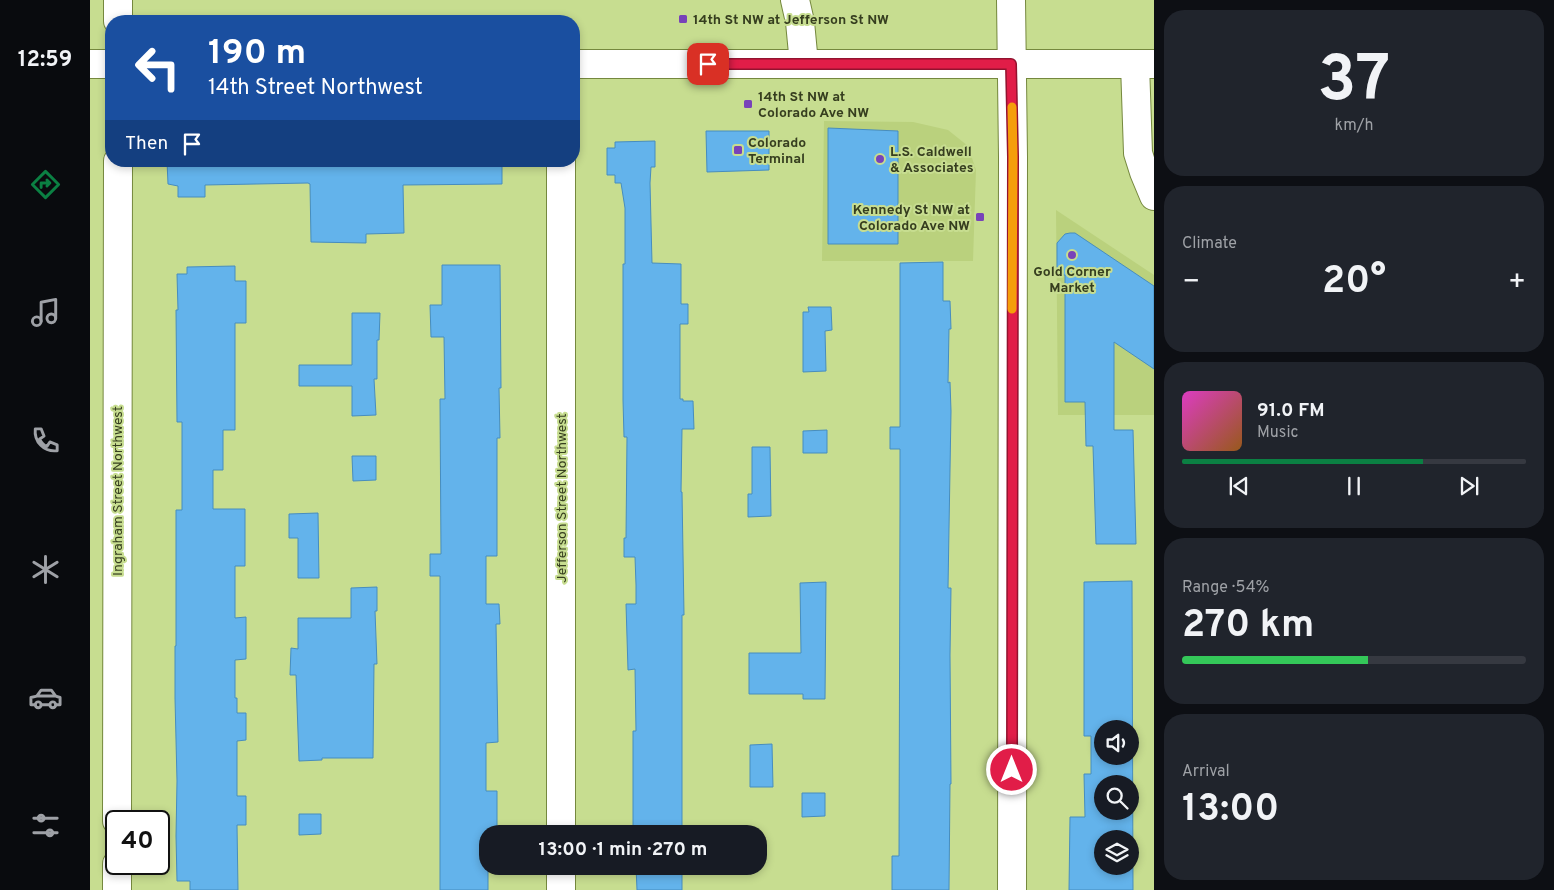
<!DOCTYPE html>
<html lang="en">
<head>
<meta charset="utf-8">
<style>
  body { margin:0; font-family:Overpass,sans-serif; background:#20242c; color:#f1f3f6; height:100vh; display:flex; flex-direction:column; font-size:19px; white-space:nowrap }
  * { box-sizing:border-box; margin:0 }
  p { font-size:16px; color:#9ea1a6 }
  .icon { flex:none; width:28px; height:28px; fill:none; stroke:currentColor; stroke-width:2; stroke-linecap:round; stroke-linejoin:round }
  .map { position:relative; flex:1; overflow:hidden }
  .details { display:flex; flex-direction:column; gap:10px; padding:10px; background:#0d0f14; width:400px }
  .details>* { flex:none }
  .guide { position:absolute; left:15px; top:15px; width:475px; height:152px; border-radius:20px; box-shadow:0 2px 8px #0003; background:#1a4fa0; color:#fff; overflow:hidden }
  .tools { position:absolute; left:1004px; top:720px; display:grid; gap:10px }
  .tools a { display:grid; place-items:center; width:45px; height:45px; border-radius:50%; background:#171b24; box-shadow:0 2px 8px #0003; font-size:25px }
  .speed { position:absolute; left:15px; top:810px; display:flex; gap:10px; font-size:25px; font-weight:700; text-align:center }
  .speed>* { display:grid; place-content:center; width:65px; height:65px; border-radius:50%; background:#171b24; box-shadow:0 2px 8px #0003; line-height:1 }
  .speed .limit { border:2px solid #111; border-radius:8px; background:#fff; color:#111 }
  .pin { position:absolute; display:grid; place-items:center; width:42px; height:42px; color:#fff; margin:-21px; border-radius:10px; box-shadow:0 2px 8px #0006 }
  .me { position:absolute; width:55px; margin:-28px; rotate:0deg; stroke-linejoin:round; filter:drop-shadow(0 0 4px #0008) }
  .turn { display:flex; align-items:center; gap:18px; height:105px; padding:0 20px; font-size:22px }
  .turn .icon { width:65px; height:65px; stroke-width:2.5 }
  .turn b { display:block; font-size:35px; line-height:42px }
  .then { display:flex; align-items:center; height:48px; padding:0 20px; background:#0003; gap:10px; font-size:19px }
  .big { font-size:38px; font-weight:700; line-height:1.1 }
  .details .widget { flex:1; display:flex; flex-direction:column; justify-content:center; gap:8px; min-width:0; padding:0 18px; border-radius:20px; background:#20242c }
  .details .dial { align-items:center; gap:0 }
  .dial b { font-size:65px; line-height:1 }
  .song { display:flex; align-items:center; gap:15px }
  .cover { width:60px; height:60px; border-radius:8px; background:linear-gradient(135deg,hsl(310 70% 55%),hsl(30 70% 35%)) }
  .played { height:5px; border-radius:2px; background:linear-gradient(90deg,#0b8043 70%,#363941 70%) }
  .keys { display:flex; justify-content:space-around; direction:ltr }
  .heat { display:flex; justify-content:space-between; align-items:center; font-size:28px; direction:ltr }
  .charge { height:8px; border-radius:4px; background:linear-gradient(90deg,#34c759 54%,#363941 0) }
  .trip { position:absolute; left:389px; top:825px; width:288px; height:50px; border-radius:20px; background:#171b24; box-shadow:0 2px 8px #0003; font-weight:700; line-height:50px; text-align:center }
  main { display:flex; flex:1; min-height:0 }
  .tab-bar { display:flex; flex-direction:column; width:90px; justify-content:space-around; align-items:center; background:#090b0e; color:#9ea1a6 }
  .tab-bar .icon { width:35px; height:35px }
  .tab-bar .selected { color:#0b8043 }
  .tab-bar b { font-size:22px; color:#f1f3f6 }
  .map>svg:first-child { display:block }
</style>
</head>
<body>
<main>
<nav class="tab-bar">
<b>12:59</b>
<svg class="icon selected" aria-label="directions" viewBox="0 0 24 24"><path d="M12 3l9 9-9 9-9-9zM9 14v-3h6M13 9l2 2-2 2"/></svg>
<svg class="icon" aria-label="music" viewBox="0 0 24 24"><path d="M9 18V5l10-2v13"/><circle cx="6" cy="18" r="3"/><circle cx="16" cy="16" r="3"/></svg>
<svg class="icon" aria-label="phone" viewBox="0 0 24 24"><path d="M5 4h4l2 5-3 2q2 4 5 5l2-3 5 2v4C11 20 4 13 5 4z"/></svg>
<svg class="icon" aria-label="climate" viewBox="0 0 24 24"><path d="M12 3v18M4 7l16 10M4 17L20 7"/></svg>
<svg class="icon" aria-label="car" viewBox="0 0 24 24"><path d="M5 17H2v-5l4-1 3-4h7l3 4 3 1v5h-3M9 17h6M6 11h13"/><circle cx="7" cy="17" r="2"/><circle cx="17" cy="17" r="2"/></svg>
<svg class="icon" aria-label="filters" viewBox="0 0 24 24"><path d="M4 7h16M4 17h16"/><circle cx="9" cy="7" r="2"/><circle cx="15" cy="17" r="2"/></svg>
</nav>
<div class="map">
<svg width="1064" height="890" viewBox="0 0 1064 890">
  <rect width="100%" height="100%" fill="#c7dd90"/>
  <g fill="#bad17d">
    <polygon points="734,121 823,122 858,130 878,146 886,170 883,261 732,261"/>
    <polygon points="966,210 1064,275 1064,415 968,415"/>
  </g>
  <g fill="#63b3eb" stroke="#478dbe" fill-rule="evenodd">
    <polygon points="738,128 808,131 808,244 738,244"/>
    <polygon points="616,131 679,131 679,170 617,172"/>
    <polygon points="565,141 565,167 561,167 560,183 562,263 591,264 591,304 598,304 598,324 590,324 590,399 593,399 593,401 603,401 604,429 592,429 592,430 591,492 592,492 594,615 592,615 592,834 543,834 543,731 546,731 545,669 538,670 536,604 546,604 546,585 545,557 534,557 534,538 536,538 537,437 534,437 533,400 533,264 535,264 535,208 531,183 525,183 525,175 517,175 517,148 525,148 525,142"/>
    <polygon points="77,161 412,161 412,184 313,185 314,233 276,234 276,243 221,242 220,184 218,183 115,185 115,197 88,197 88,186 78,184"/>
    <polygon points="980,233 985,233 1064,286 1064,369 1024,342 1024,430 1043,430 1046,544 1006,544 1003,446 996,446 995,402 975,402 975,275 967,275 967,243 975,234"/>
    <polygon points="853,262 853,301 860,301 861,329 859,329 858,383 860,382 861,411 858,588 861,588 860,655 861,784 860,784 859,890 802,890 802,856 809,856 810,507 810,449 800,449 800,427 810,427 810,263"/>
    <polygon points="352,265 410,265 411,388 409,388 410,438 407,438 407,556 396,556 396,604 409,604 410,624 406,624 408,742 396,743 396,791 407,791 407,834 398,834 398,890 350,890 350,576 340,576 340,554 351,554 350,399 355,399 354,337 341,337 340,305 352,305"/>
    <polygon points="145,266 145,281 156,281 156,323 145,323 145,430 133,430 133,470 123,470 123,509 155,509 155,566 145,566 145,618 156,617 156,659 145,660 145,698 147,698 147,713 156,713 156,740 147,741 147,796 156,796 156,825 147,825 148,890 100,890 100,881 87,881 86,836 87,781 85,698 85,646 86,646 86,510 92,510 92,422 87,422 86,310 88,310 87,274 97,274 97,267"/>
    <polygon points="718,307 741,307 742,330 735,331 736,371 713,372 713,312 719,312"/>
    <polygon points="262,313 290,313 289,340 287,340 287,379 284,379 286,415 262,416 262,386 209,386 209,365 262,365"/>
    <polygon points="737,430 737,453 713,453 713,431"/>
    <polygon points="662,447 680,447 681,516 658,517 658,494 662,494"/>
    <polygon points="262,456 286,456 286,480 263,481"/>
    <polygon points="228,513 229,578 208,578 208,538 199,538 199,514"/>
    <path d="M1042 581 1043 890H979L980 817H995L994 774H1001V736H994V582ZM1012 729H1040V756H1012ZM1012 784H1040V811H1012ZM1012 839H1040V866H1012Z"/>
    <polygon points="736,582 735,699 713,699 713,694 659,694 659,653 711,653 710,583"/>
    <polygon points="287,587 287,611 285,611 287,664 284,664 283,758 232,758 232,760 209,761 206,675 200,675 201,648 208,649 208,618 261,618 261,588"/>
    <polygon points="682,744 683,787 660,787 660,745"/>
    <polygon points="712,793 735,793 735,816 712,817"/>
    <polygon points="209,814 231,814 231,834 209,835"/>
    <polygon points="546,866 592,866 592,890 547,890"/>
  </g>
  <g fill="none" stroke-linecap="round" stroke-linejoin="round">
    <g stroke="#75883e" stroke-width="30">
      <g id="street">
        <polyline points="28,21 28,0"/>
        <polyline points="471,161 471,834"/>
        <polyline points="27,821 28,161"/>
        <polyline points="471,866 471,890"/>
        <polyline points="27,890 27,864"/>
      </g>
    </g>
    <g stroke="#75883e" stroke-width="30">
      <g id="secondary">
        <polyline points="705,0 710,22 714,64"/>
        <polyline points="921,0 923,157 922,890"/>
        <polyline points="0,64 21,64"/>
        <polyline points="484,64 1064,64"/>
        <polyline points="1045,64 1048,153 1054,172 1064,196"/>
      </g>
    </g>
    <use href="#street" stroke="#fff" stroke-width="28"/>
    <use href="#secondary" stroke="#fff" stroke-width="28"/>
  </g>
  <g fill="none" stroke-linecap="round" stroke-linejoin="round">
    <g stroke="#92132f" stroke-width="12">
      <polyline id="route" points="618,64 921,64 923,157 922,770"/>
    </g>
    <use href="#route" stroke="#e11d48" stroke-width="9"/>
    <polyline stroke="#f59e0b" stroke-width="9" points="922,107 923,157 922,309"/>
  </g>
  <g fill="#7842b9" stroke="#c7dd90" stroke-width="2">
    <rect x="588" y="14" width="10" height="10" rx="2.5"/>
    <rect x="653" y="99" width="10" height="10" rx="2.5"/>
    <rect x="643" y="145" width="10" height="10" rx="2.5"/>
    <circle cx="790" cy="159" r="5"/>
    <rect x="885" y="212" width="10" height="10" rx="2.5"/>
    <circle cx="982" cy="255" r="5"/>
  </g>
  <g text-anchor="middle" stroke-width="4" stroke-linejoin="round" paint-order="stroke">
    <g font-size="14" font-weight="bold" fill="#363e1f" stroke="#c7dd90" text-anchor="start">
      <text x="603" y="24">14th St NW at Jefferson St NW</text>
      <text x="668" y="101">14th St NW at<tspan x="668" dy="16">Colorado Ave NW</tspan></text>
      <text x="658" y="147">Colorado<tspan x="658" dy="16">Terminal</tspan></text>
      <text x="800" y="156">L.S. Caldwell<tspan x="800" dy="16">&amp; Associates</tspan></text>
      <text x="880" y="214" text-anchor="end">Kennedy St NW at<tspan x="880" dy="16">Colorado Ave NW</tspan></text>
      <text x="982" y="276" text-anchor="middle">Gold Corner<tspan x="982" dy="16">Market</tspan></text>
    </g>
    <g font-size="14" fill="#363e1f" stroke="#c7dd90">
      <text transform="translate(27 491) rotate(-90)" y="5">Ingraham Street Northwest</text>
      <text transform="translate(471 498) rotate(-90)" y="5">Jefferson Street Northwest</text>
    </g>
  </g>
</svg>
<div class="tools">
<a><svg class="icon" aria-label="sound" viewBox="0 0 24 24"><path d="M4 9h4l5-4v14l-5-4H4zM17 9q2 3 0 6"/></svg></a>
<a><svg class="icon" aria-label="search" viewBox="0 0 24 24"><circle cx="10" cy="10" r="6"/><path d="M15 15l6 6"/></svg></a>
<a><svg class="icon" aria-label="layers" viewBox="0 0 24 24"><path d="M12 4l9 5-9 5-9-5zM3 14l9 5 9-5"/></svg></a>
</div>
<div class="speed"><div class="limit">40</div></div>
<div class="pin" style="left:618px;top:64px;background:#d93025"><svg class="icon" aria-label="arrive" viewBox="0 0 24 24"><path d="M6 21V4h12l-3 4 3 4H6"/></svg></div>
<svg class="me" style="left:922px;top:770px" viewBox="-20 -20 40 40"><circle r="17" fill="#e11d48" stroke="#fff" stroke-width="3"/><path d="M0-11L8 9 0 5-8 9z" fill="#fff"/></svg>
<div class="trip">13:00 · 1 min · 270 m</div>
<div class="guide">
<div class="turn"><svg class="icon" aria-label="left" viewBox="0 0 24 24"><path d="M17 20v-9H6M10 6l-5 5 5 5"/></svg><div><b>190 m</b>14th Street Northwest</div></div>
<div class="then">Then<svg class="icon" aria-label="arrive" viewBox="0 0 24 24"><path d="M6 21V4h12l-3 4 3 4H6"/></svg></div>
</div>
</div>
<section class="details">
<div class="widget dial"><b>37</b><p>km/h</p></div>
<div class="widget"><p>Climate</p>
<div class="heat"><a>−</a><b class="big">20°</b><a>+</a></div>
</div>
<div class="widget">
<div class="song"><i class="cover"></i><div><b>91.0 FM</b><p>Music</p></div></div>
<div class="played"></div>
<div class="keys"><svg class="icon" aria-label="previous" viewBox="0 0 24 24"><path d="M18 5L8 12l10 7zM5 5v14"/></svg><svg class="icon" aria-label="pause" viewBox="0 0 24 24"><path d="M8 5v14M16 5v14"/></svg><svg class="icon" aria-label="next" viewBox="0 0 24 24"><path d="M6 5l10 7-10 7zM19 5v14"/></svg></div>
</div>
<div class="widget"><p>Range · 54%</p><b class="big">270 km</b><div class="charge"></div></div>
<div class="widget"><p>Arrival</p><b class="big">13:00</b></div>
</section>
</main>
</body>
</html>
